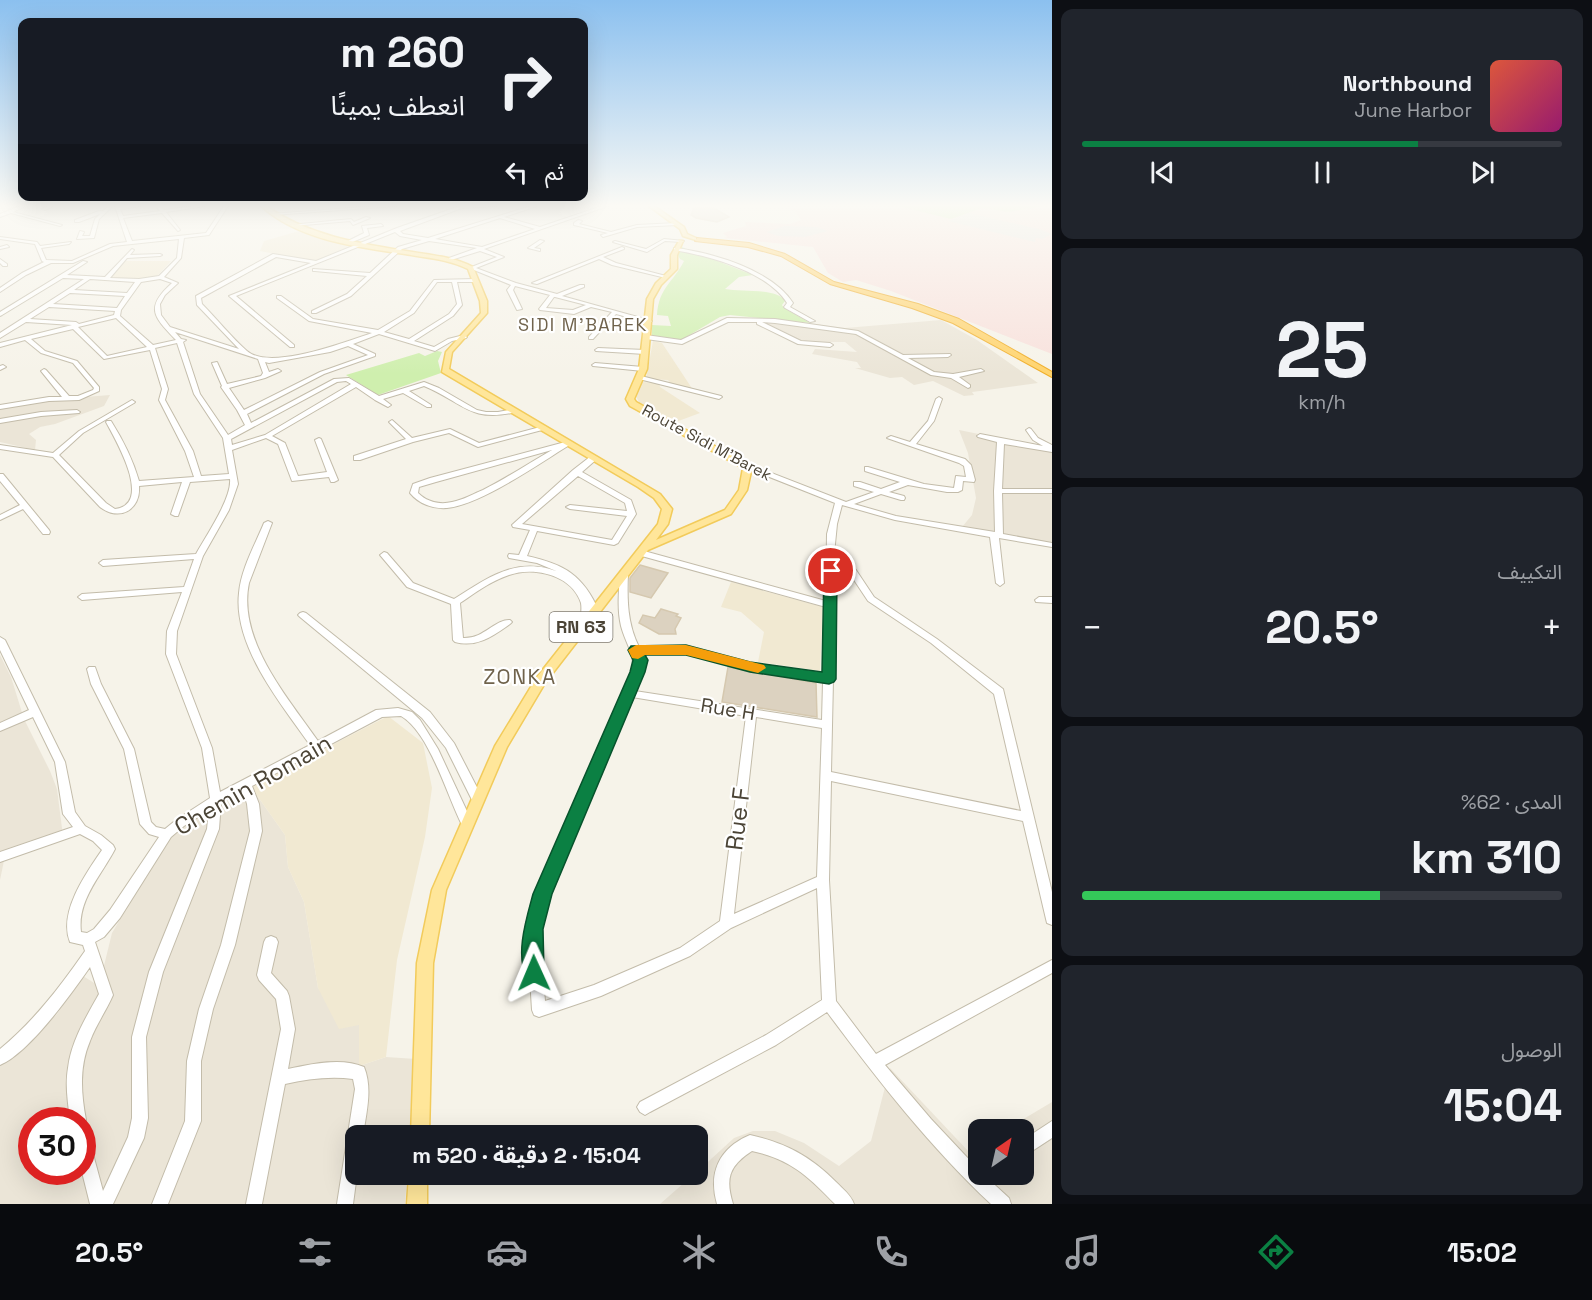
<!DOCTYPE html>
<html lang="ar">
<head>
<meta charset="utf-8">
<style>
  body { margin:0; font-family:"Space Grotesk","Noto Sans Arabic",sans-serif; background:#20242c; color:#f1f3f6; direction:rtl; height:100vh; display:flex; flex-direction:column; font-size:22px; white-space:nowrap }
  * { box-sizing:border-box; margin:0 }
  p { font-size:20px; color:#9ea1a6 }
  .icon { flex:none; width:33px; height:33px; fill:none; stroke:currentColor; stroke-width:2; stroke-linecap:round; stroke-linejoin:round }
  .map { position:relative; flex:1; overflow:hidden; direction:ltr }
  .drawer { display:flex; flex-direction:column; gap:9px; padding:9px; background:#0d0f14; width:540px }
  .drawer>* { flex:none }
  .hud { position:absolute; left:18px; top:18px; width:570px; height:183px; border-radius:12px; box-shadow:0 6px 24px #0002; direction:rtl; background:#171b24; color:#f1f3f6; overflow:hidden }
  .needle { width:39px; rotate:34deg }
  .controls { position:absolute; left:968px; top:1119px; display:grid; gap:12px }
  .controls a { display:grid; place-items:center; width:66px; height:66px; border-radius:12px; background:#171b24; box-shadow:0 6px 24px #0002; font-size:30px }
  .speed { position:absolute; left:18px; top:1107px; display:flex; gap:12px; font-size:30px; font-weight:700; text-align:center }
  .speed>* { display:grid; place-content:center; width:78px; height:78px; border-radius:50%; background:#171b24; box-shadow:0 6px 24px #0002; line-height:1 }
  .speed .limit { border:9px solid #d22; background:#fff; color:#111 }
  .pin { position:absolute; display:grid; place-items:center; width:51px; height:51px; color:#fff; margin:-26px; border:3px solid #fff; border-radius:50%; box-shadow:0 2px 6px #0007 }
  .me { position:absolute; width:66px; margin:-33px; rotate:359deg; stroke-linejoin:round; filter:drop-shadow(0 0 4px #0008) }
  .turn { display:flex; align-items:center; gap:21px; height:126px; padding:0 24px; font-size:27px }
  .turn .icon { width:78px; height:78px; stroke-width:2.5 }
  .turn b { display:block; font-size:42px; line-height:51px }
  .then { display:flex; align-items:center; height:57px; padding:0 24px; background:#0003; gap:12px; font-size:22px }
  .big { font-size:45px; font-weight:700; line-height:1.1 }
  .drawer .widget { flex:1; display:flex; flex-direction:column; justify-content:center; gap:9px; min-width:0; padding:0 21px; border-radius:12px; background:#20242c }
  .drawer .dial { align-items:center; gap:0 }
  .dial b { font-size:78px; line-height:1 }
  .song { display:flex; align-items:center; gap:18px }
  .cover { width:72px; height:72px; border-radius:9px; background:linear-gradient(135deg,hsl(10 70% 55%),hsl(320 70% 35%)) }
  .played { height:6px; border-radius:3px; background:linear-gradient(90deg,#0b8043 70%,#363941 70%) }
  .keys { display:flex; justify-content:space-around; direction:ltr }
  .heat { display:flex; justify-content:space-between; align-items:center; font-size:33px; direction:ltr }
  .charge { height:9px; border-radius:4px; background:linear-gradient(90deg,#34c759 62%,#363941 0) }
  .trip { position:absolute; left:345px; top:1125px; width:363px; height:60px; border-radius:12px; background:#171b24; box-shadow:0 6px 24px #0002; font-weight:700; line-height:60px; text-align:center; direction:rtl }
  .dock { display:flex; height:96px; justify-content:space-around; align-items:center; background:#090b0e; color:#9ea1a6 }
  .dock .icon { width:42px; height:42px }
  .dock .on { color:#0b8043 }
  .dock b { font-size:27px; color:#f1f3f6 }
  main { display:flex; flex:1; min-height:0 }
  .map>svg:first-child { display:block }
</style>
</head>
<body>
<main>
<section class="drawer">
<div class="widget">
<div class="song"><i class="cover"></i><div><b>Northbound</b><p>June Harbor</p></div></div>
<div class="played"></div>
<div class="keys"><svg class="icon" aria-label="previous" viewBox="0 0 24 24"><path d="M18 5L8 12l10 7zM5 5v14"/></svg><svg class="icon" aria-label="pause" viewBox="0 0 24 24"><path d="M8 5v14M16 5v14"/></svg><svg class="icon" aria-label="next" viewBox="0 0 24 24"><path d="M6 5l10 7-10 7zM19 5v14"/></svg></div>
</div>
<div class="widget dial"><b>25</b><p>km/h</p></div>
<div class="widget"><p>التكييف</p>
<div class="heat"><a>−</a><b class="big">20.5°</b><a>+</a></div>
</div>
<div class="widget"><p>المدى · 62%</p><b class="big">310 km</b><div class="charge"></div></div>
<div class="widget"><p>الوصول</p><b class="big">15:04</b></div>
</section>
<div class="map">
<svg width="1052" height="1204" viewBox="0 0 1052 1204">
  <rect width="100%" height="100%" fill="#f6f3e9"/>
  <g fill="#ebe5d7" fill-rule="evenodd">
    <polygon points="760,317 845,328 941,320 977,340 1038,383 980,391 972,392 974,395 964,396 933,381 914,385 902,377 890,378 855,368 861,368 857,362 812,354 815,349 857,352 845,342 800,342 758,321"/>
    <polygon points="110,395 104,406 55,424 40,427 29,434 36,440 35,450 0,442 0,408 48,400"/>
    <polygon points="959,430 1052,449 1052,543 962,527 972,515 976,498 968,453"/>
    <polygon points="0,655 11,677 24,719 50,771 57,789 63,836 6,851 0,880"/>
    <path d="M248 777 251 787 285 835 288 867 304 902 318 988 359 1025V1066L386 1057 416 1059 410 1135 356 1136V1174L407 1175 405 1204H0V1064L15 1055 57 1014 83 976 99 986 112 933 171 834 207 810 227 788ZM32 1120H82V1172H32Z"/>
    <polygon points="890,1068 969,1152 978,1147 978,1174 1023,1174 1023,1130 1007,1129 1052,1102 1052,1204 660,1204 693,1175 698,1174 698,1171 734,1138 753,1131 775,1131 804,1143 839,1166 871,1141"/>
  </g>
  <g fill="#f1e9d2">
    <polygon points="303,230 354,245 321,260 310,261 260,251 264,241"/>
    <polygon points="125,261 171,261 158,275 141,280 110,278"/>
    <polygon points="653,341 662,343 693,390 672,385 668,380 646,379"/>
    <polygon points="642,382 659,383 660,387 700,413 673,423 641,406 636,396"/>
    <polygon points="731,582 823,607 820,671 758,662 764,632 741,612 721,607"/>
    <polygon points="388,716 423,743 432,788 425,837 397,960 386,1057 359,1066 359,1025 339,1029 318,988 304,902 288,867 285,835 251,787"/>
  </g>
  <polygon fill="#f8e1dc" points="783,206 1052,206 1052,354 891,291 856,280 843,282 828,273 813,247 724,238 727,237 723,233 746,226 745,222 790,224 801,220 795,211"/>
  <g fill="#cfefae">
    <polygon points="898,206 1045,206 1008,212 982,208 951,219"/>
    <path d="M682 247 753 275 739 277 725 289C741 292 778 288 785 301L782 305 784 308 810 323 730 315 720 317 681 340 652 337V325L671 326 668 316 657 315C659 287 673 283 684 261L680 259 677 253Z"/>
    <polygon points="437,351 442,352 438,361 441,373 378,395 346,375 419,353 425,356"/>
  </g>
  <g fill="#e7e5e1">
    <polygon points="969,213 1039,229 1052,234 1042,239 1036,238 1035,242 948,221"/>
    <polygon points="785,226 817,227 828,231 805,237 778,236 766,232"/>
  </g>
  <g fill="#dcd2c0" stroke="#d5c8af" stroke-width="1.5">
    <polygon points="694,208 714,208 729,217 717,222 696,218 691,215"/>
    <polygon points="640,565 668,573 651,598 630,592 630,578"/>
    <polygon points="661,609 678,614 676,616 681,618 675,629 676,634 659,634 639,623 643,615 655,618"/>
    <polygon points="728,667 816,683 817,717 722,702"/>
  </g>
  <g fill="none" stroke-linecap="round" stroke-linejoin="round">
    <g stroke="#c3bcaa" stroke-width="2">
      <g id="minor">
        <polygon points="20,206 25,206 13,212 62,225 60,226 11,213 0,217 0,214"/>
        <polygon points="48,206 53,206 45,210 42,209"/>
        <polygon points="109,206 113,206 99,219 94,238 77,239 80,231 84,232 82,236 90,236 95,219 100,214 79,222 75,222 75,220 99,211 103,211"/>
        <path d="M115 206H141L120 209 123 216 160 211 156 206H160L164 210 195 206H205L166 212 180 230 178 231 162 213 123 218 132 241 206 233 224 206H228L209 235 184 238 181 258 164 277 178 283 165 295 160 304 161 315 170 327 239 349 197 305 196 296 273 254 316 261 397 228 460 206H497L462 208 400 231 403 234 428 238 531 206H537L504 217 540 227 602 206H608L484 249 504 257 476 268 516 283 557 294 580 285H584V287L562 296 652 321 649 323 616 314 593 339H589V337L612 312 591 307 574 314 540 310 539 309 550 295 515 286 513 290 522 309 517 310 507 290 511 285 469 268 497 257 480 251 451 260H449V258L477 248 429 241 402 249 351 296 316 313H312V311L347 294 367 276 315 271H313V269L370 273 398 247 422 240 400 236 395 232 236 296 294 345V347H290L229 296 311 263 276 257 201 298 202 304C216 318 232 338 247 351 270 371 345 342 372 333L309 321 277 298V296H281L313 319 378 330 410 311 434 280 475 279V281L473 282H457L462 305 453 316 414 341 434 347 448 339 464 335 467 337 466 338 452 341 435 351 379 334 353 344 375 354V356L324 374 247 414 251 423 334 379 349 378 379 396 424 382 439 388 477 410 486 412H498L514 409 517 411 516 412C469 423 463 402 424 386L409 391 431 405V407H427L403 393 383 399 391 405 388 407 375 400 356 387 272 436 285 443 298 476 327 472 315 440 319 438 321 439 338 480 334 482H331L329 477 292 481 278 444 266 438 232 450 238 484 229 510 203 556 177 631 176 654 212 748 220 792 310 745C281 704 233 646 239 593 241 569 255 545 264 523L268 521 272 523 249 583C237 640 288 698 318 741L376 710 398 708 412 712 420 720 438 749 472 822 470 825 466 827 462 825C447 796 430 733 401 716L382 717 252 786 259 804 262 831 235 945 213 1009 201 1061V1121L168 1204H152L185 1121 187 1061 199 1009 221 945 250 831 247 804 243 791 221 802 219 829 163 972 146 1037 148 1118 144 1138 113 1204H90L82 1172V1135L88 1137 90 1143 103 1191 128 1137 132 1118V1037L149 972 207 829 209 810 184 826 171 837 120 918 104 937 95 942 113 995C106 1011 96 1025 90 1041 79 1067 81 1093 86 1120L83 1125 82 1120H70C68 1103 65 1085 68 1068 71 1042 86 1017 99 994L90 967C72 993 29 1053 0 1065V1049C34 1021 60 987 85 951L83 945 70 942C58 913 86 873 102 850L93 841 80 834 0 862V852L73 827 63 814 55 762 33 717 0 731V723L29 710 0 650V637L5 640 65 762 75 812 85 826 101 835 113 845 115 849C101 876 77 900 81 932L87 933 94 929 110 910 159 837 149 834 140 824 124 749 91 684 87 669 89 667H95L101 684 134 749 151 822 156 827 165 829 176 820 210 798 202 748 166 654 167 631 182 592 82 600 78 597 82 594 184 587 194 559 103 566 99 563 103 560 196 554C206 536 232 498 230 479L190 482 178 516H175L171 514 182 482 139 486C141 510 119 522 100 507L53 457 0 449V445L53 453 79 431 132 400 135 402 134 403 83 433 59 455 106 503 115 509C154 504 115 439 106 422L107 421H111C123 440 133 460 139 481L194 477 185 451 159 400 162 389 150 350 104 359 73 329 31 339 45 351 77 361 99 387V391L79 400 49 401 0 409V405L49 397H62L41 371 44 369 46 370 69 396H78L93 390 94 388 73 363 41 353 25 340 0 347V343L72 325 26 322 0 338V333L84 279 63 278 2 315 0 316V312L83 261 87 262 67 275 105 277 132 249 134 250 130 255 160 254 162 255 160 256 127 258 110 278 139 279 159 276 177 258 179 239 113 246 73 263H51L26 275 0 292V288L22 273 44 262 42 261 35 244 0 239V237L37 242 40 246 71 242 69 244 41 248 46 260 72 261 110 244 127 242ZM500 218 535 229 482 247 435 239ZM90 279 135 282 127 293 74 290ZM160 279 172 283C144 308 154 317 176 340L153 345 120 316 121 310 141 282ZM437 282H452L457 304 449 314 409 339 384 332 414 313ZM70 293 125 296 117 308 53 304ZM554 297H555L586 305 573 310 546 308ZM49 307 115 311 114 315 79 324 76 322 30 319ZM116 318 147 347 107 356 78 327ZM175 332 258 359 263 373 261 376 227 384 217 362 212 363 222 386 221 387 237 410 245 425 228 435 200 394 183 342 186 340 181 339ZM177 343 194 394 223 438 229 474 201 476 193 451 165 400 168 389 155 348ZM348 346 368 355 320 372 244 410 229 388 265 378 281 371 278 369 269 372 265 362 269 363 330 352ZM346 381 351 384 265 435 232 445 231 439 337 382Z"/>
        <polygon points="377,206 396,206 273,215 271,214"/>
        <polygon points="366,217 370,218 353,225 350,221 293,226 291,225 351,219 354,222"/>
        <polygon points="578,220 582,221 579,224 611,232 637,225 677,223 679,224 677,225 637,227 603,237 601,235 608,233 574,225 574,223"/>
        <polygon points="381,224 383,226 367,228 369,235 350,243 346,242 364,233 362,226"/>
        <polygon points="664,239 684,241 682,242 665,241 647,252 613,242 615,241 646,249"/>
        <polygon points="540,240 544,241 534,248 540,249 540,251 528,248"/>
        <polygon points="7,245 9,247 0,249 0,247"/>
        <polygon points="622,247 624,248 624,249 603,257 616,263 666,276 666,278 612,265 599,259 537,284 532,283"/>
        <path d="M676 248C713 253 772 270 793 303L790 307 815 321 810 322 785 308 784 307 787 303C767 271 709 256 674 250V248Z"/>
        <polygon points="0,259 7,264 7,266 3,266 0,263"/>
        <polygon points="727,318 775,319 858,331 903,355 950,354 951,355 948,357 908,358 934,372 953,374 981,369 984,371 959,377 970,385 970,387 968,388 951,378 931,375 856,334 775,323 762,322 801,341 830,343 833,345 830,347 798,344 757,324 757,322 728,322 682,344 646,339 643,337 646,335 681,340"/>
        <polygon points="598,348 645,350 648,352 645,354 596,351 595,350"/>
        <polygon points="595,363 643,367 646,369 643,371 593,366 592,365"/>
        <polygon points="3,365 6,367 0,370 0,366"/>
        <polygon points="641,376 721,396 722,397 719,399 639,379 638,378"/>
        <path d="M939 397 942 399 934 421 916 444 965 459 971 465 975 480 974 482 963 481 962 490 958 492H947L908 485 889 492 904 496 905 498 904 500H901L881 494 854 504 896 516 995 532 994 491 997 442 978 437 977 436 980 434 1043 446 1033 440 1026 430 1029 428 1031 429 1038 438 1052 445V452L1004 444 1002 489H1052V493H1002L1003 534 1052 543V547L999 538 1004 583 1000 586 996 583 990 537 895 520 842 505 837 524 834 554 856 570 874 597 937 639 1003 689 1052 892V925L1047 923 1046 919 1023 821 831 781 829 880 836 1001 876 1054 1052 960V973L885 1065 931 1119 978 1169V1174H983L1009 1198 1011 1204H991C930 1147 877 1079 827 1012L776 1045 650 1112 645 1115 640 1112 637 1107 640 1102 766 1035 822 1000 817 888 731 928 690 956 601 996 539 1017 534 1015 532 1010 527 929 536 894 633 672C635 654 625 642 621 626 617 609 619 591 620 573L624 570 628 573C627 599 627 623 639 647H686L750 664 824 675 826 607 638 555 637 553 641 550 644 551 826 601 827 534 835 503 744 467 748 465H751L846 502 874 492 854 486V482H860L881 489 900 482 865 471V467H868L924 484 954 488 956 476 966 477 964 466 959 463 887 438 891 436 910 442 928 421 936 399ZM834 562 850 574 868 601 931 643 994 694 1021 811 831 772 835 588ZM641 653H686L750 670 823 682 822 720 635 691C641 677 645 668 641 653ZM632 697 746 716 720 921 680 948 594 985 545 1001 539 929 548 894ZM756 717 822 728 817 877 734 914Z"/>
        <polygon points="77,410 80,412 79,413 41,416 0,423 0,419 41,412"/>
        <polygon points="392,420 412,438 450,429 479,443 544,426 547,428 546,429 478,447 449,433 413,442 360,460 354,460 354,456 406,439 389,422"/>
        <path d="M569 441 571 442V444C540 463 482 504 447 508 433 509 419 504 410 493L413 484 430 478ZM552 450C529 463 507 478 483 490 473 494 463 500 452 502 440 505 427 502 418 493L419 487 436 482Z"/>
        <path d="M591 456H594L598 458 582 472 631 500 636 514 618 543 614 545 537 531 527 556C564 564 583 575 599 611L594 614 590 612 588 624 585 625 580 622C581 616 582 609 581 603 572 575 534 566 509 575 491 581 475 593 460 603L463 638C484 639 495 619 510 620L512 622 510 624C493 636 477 648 455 642L453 640 451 604 407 587 380 555 384 552 387 553 413 583 454 599C489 577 518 555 561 573L537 563 509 558 508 556 509 554 519 555 530 530 513 527 512 525 573 470ZM578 476 625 503 627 511 570 505 566 507 570 509 627 516 612 540 522 524Z"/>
        <polygon points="0,474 3,474 49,530 50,532 49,534 43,534 23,509 0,520 0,515 20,505 0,481"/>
        <polygon points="1039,597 1052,597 1052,603 1036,602 1035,600"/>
        <polygon points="303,612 306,613 430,712 454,743 483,799 481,802 477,804 473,802 446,748 422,718 300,617 298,615 300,613"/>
        <path d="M271 936 276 938 278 942 271 973 287 991 289 996 295 1029 288 1069C311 1064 342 1057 364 1067 373 1089 366 1113 363 1136H356V1174H357L353 1204H337L355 1089 353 1079C330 1076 307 1079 285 1084L262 1204H246L281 1029 276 999 259 980 257 975 264 942 266 938Z"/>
        <polygon points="1052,1121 1052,1138 1023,1157 1023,1140"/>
        <path d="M750 1135C786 1143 810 1156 836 1182 843 1189 851 1195 854 1204H835C808 1176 790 1159 752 1151 729 1166 725 1178 733 1204H717C708 1173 719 1148 750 1135Z"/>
      </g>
    </g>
    <g stroke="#f2cb5b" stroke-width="3">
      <g id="major">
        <path d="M261 206H266C308 235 356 243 406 251 429 255 452 256 473 267L487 301V313L452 352 449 369 660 494 672 509 668 524 656 540 725 510 739 490 743 468 630 406 626 399 639 369 647 299 656 283 671 269V255L679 241H683L677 255V269L661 285 653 299 647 369 634 399 636 402 752 467 747 490 731 514 648 550 545 683 507 747 446 890 433 963 429 1136H411L417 963 432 890 495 746 537 677 658 524 662 509 654 498 638 487 442 372 446 352 481 313 480 301 468 269C448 259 427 258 405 254 357 247 298 240 261 206Z"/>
        <polygon points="649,206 654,206 684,227 687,234 696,238 696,240 683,236 680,229"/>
        <polygon points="409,1174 427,1174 427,1204 407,1204"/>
      </g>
    </g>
    <g stroke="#f0ae29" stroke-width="2">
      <polygon id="highway" points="697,238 749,243 785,254 834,282 918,304 959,319 1052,372 1052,377 953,323 912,308 830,284 781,256 748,247 695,241"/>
    </g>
    <use href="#minor" fill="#fff" fill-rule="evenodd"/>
    <use href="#major" fill="#ffe69a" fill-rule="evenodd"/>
    <use href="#highway" fill="#ffd36c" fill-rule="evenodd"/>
  </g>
  <linearGradient id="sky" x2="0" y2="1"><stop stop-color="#8bc0ef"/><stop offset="0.55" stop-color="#fbfaf5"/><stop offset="1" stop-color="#fbfaf5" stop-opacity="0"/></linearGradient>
  <rect width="1052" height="374" fill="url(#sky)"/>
  <path fill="#0b8043" stroke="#07532c" stroke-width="1.5" d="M831 567 837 571 836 679 834 682 829 684 750 672 686 655H645L648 660 645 672 552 894 543 929 544 973 541 980 534 983 527 980C515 954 526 920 533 894L630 672 633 660 628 650 631 646 686 645 750 662 822 672 824 571Z"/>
  <polygon fill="#f59e0b" points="636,645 686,645 764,665 766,668 758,673 686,655 645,655 638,659 632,658 628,650"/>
  <g text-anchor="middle" stroke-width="4.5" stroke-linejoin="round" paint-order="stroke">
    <g font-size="16" fill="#4b4436" stroke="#fff">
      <text transform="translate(707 442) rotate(28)" y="6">Route Sidi M'Barek</text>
    </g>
    <g font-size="18" letter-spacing="1.5" fill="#70634c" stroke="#fff">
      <text x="583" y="331">SIDI M'BAREK</text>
    </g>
    <rect fill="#fff" stroke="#817c72" stroke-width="1.5" x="549.5" y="612" width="63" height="30" rx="4.5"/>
    <g font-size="18" font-weight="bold" fill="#4b4436">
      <text x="581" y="633">RN 63</text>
    </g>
    <g font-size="20" fill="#4b4436" stroke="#fff">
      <text transform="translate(728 709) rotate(9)" y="7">Rue H</text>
    </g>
    <g font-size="21" letter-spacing="1.5" fill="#70634c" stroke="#fff">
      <text x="520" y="684">ZONKA</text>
    </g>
    <g font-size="24" fill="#4b4436" stroke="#fff">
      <text transform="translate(253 785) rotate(-30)" y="8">Chemin Romain</text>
      <text transform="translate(738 819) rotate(-83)" y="8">Rue F</text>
    </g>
  </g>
</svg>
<div class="controls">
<a><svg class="needle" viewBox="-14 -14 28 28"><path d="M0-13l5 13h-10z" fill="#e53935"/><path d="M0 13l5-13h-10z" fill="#9ea1a6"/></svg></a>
</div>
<div class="speed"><div class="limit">30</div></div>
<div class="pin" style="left:831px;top:571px;background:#d93025"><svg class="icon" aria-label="arrive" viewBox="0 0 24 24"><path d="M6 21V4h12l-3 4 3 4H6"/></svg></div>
<svg class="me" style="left:534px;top:973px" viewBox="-20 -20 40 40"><path d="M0-17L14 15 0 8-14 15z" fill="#0b8043" stroke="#fff" stroke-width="4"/></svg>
<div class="trip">15:04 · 2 دقيقة · 520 m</div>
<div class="hud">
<div class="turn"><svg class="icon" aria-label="right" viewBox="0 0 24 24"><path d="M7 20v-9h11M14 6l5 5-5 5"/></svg><div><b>260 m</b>انعطف يمينًا</div></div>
<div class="then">ثم<svg class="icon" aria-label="left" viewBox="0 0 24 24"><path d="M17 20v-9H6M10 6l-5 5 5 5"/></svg></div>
</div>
</div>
</main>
<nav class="dock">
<b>15:02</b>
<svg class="icon on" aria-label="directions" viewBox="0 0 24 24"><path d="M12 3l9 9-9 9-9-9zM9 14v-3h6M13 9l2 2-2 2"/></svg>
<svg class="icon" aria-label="music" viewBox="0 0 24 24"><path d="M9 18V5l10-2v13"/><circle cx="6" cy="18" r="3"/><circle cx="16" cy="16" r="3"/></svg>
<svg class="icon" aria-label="phone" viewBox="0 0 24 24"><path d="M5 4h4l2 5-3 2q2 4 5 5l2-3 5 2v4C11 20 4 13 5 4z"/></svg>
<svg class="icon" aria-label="climate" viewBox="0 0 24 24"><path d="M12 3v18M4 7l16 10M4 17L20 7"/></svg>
<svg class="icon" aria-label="car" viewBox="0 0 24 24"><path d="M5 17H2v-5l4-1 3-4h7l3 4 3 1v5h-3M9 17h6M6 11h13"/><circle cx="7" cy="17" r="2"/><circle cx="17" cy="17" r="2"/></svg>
<svg class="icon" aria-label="filters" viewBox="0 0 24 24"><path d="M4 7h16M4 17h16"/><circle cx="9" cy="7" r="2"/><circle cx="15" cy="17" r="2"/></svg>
<b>20.5°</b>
</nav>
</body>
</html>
